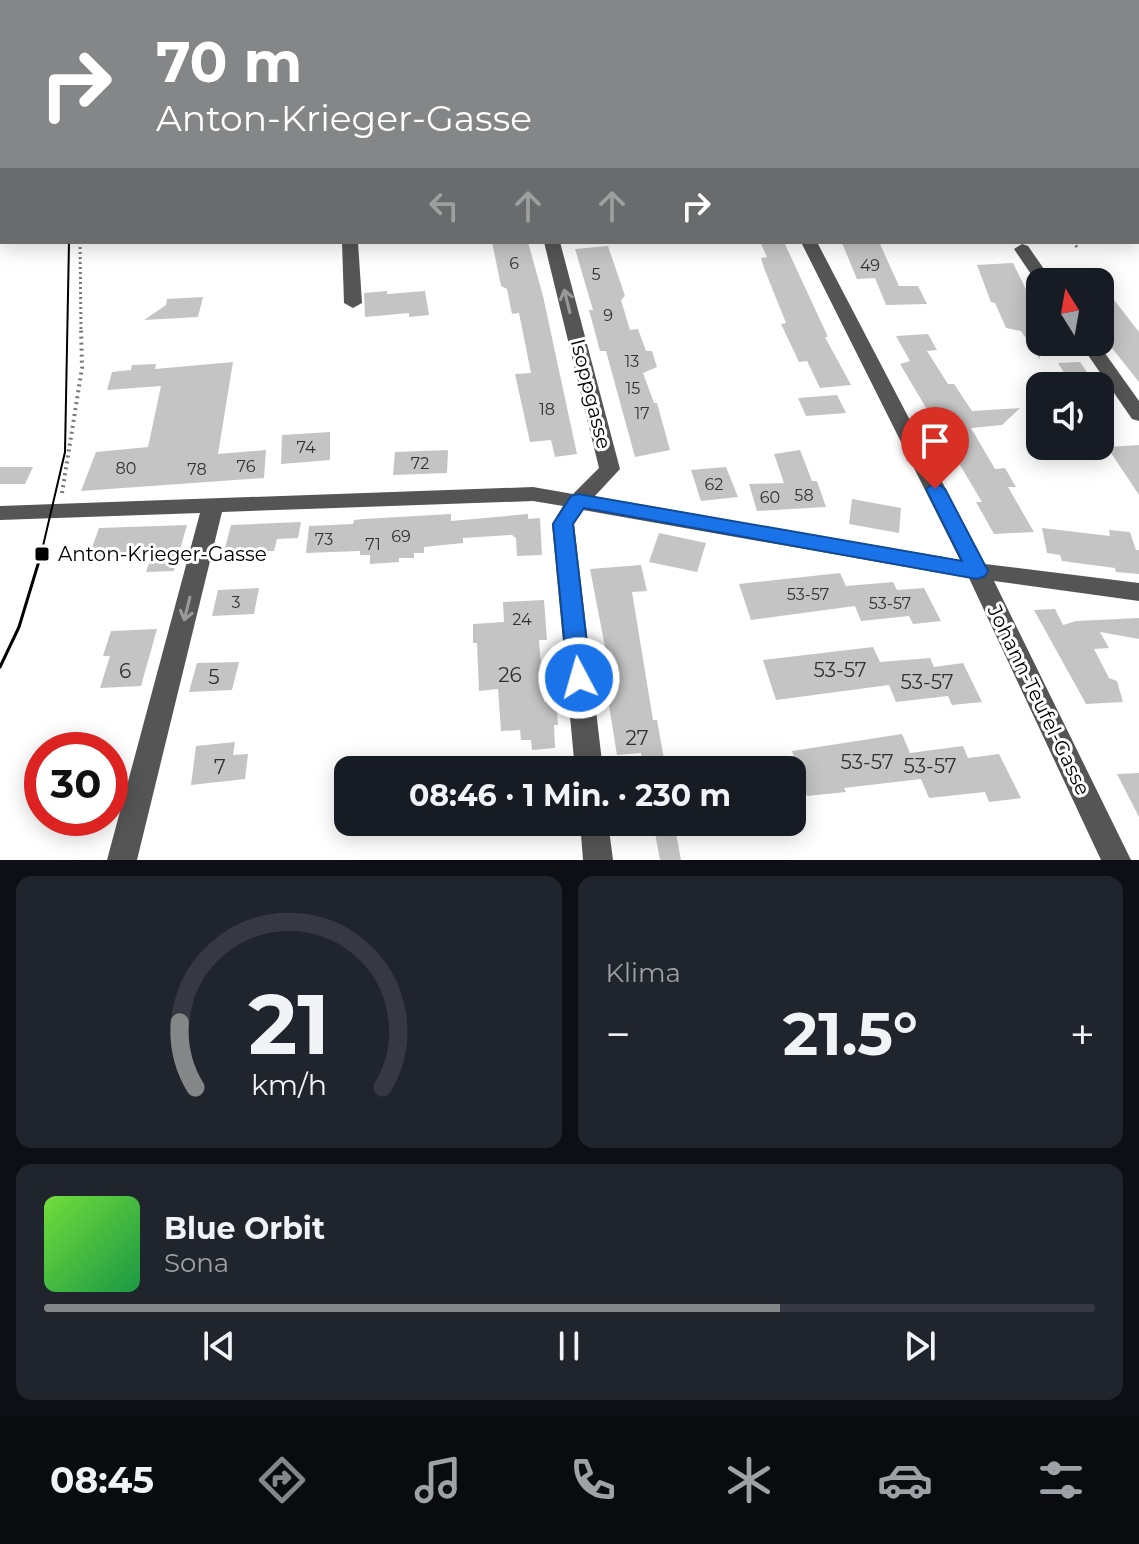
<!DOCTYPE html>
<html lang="de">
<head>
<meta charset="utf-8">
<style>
  body { margin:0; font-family:Montserrat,sans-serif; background:#20242c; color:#f1f3f6; height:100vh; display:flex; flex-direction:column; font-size:30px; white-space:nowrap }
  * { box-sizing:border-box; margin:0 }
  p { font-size:26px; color:#9ea1a6 }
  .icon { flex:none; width:44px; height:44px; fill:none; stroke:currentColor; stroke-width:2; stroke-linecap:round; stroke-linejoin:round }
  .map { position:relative; height:860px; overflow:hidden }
  .details { display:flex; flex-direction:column; gap:16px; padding:16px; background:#0d0f14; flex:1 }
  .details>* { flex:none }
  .banner { position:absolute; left:0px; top:0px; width:1140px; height:244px; box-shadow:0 4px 20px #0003; background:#858687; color:#fff; overflow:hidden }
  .needle { width:52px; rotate:349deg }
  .tools { position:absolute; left:1026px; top:268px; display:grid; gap:16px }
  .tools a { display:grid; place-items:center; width:88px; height:88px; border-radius:16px; background:#171b24; box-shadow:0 4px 20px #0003; font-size:40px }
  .speed { position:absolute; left:24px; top:732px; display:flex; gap:16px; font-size:40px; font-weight:700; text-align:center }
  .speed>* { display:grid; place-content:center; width:104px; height:104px; border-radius:50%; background:#171b24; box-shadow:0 4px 20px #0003; line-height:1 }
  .speed .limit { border:12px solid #d22; background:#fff; color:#111 }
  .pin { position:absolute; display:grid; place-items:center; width:68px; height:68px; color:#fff; margin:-82px -34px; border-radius:50% 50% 50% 0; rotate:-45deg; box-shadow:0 0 8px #0007 }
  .pin .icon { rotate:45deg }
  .me { position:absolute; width:88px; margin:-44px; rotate:354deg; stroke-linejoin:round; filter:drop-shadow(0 0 6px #0008) }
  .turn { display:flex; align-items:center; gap:28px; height:168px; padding:0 24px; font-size:36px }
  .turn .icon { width:104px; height:104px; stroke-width:2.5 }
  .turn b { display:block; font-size:56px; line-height:68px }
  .lanes { display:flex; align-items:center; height:76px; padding:0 24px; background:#0003; justify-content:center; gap:40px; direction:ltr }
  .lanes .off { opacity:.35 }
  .big { font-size:60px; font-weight:700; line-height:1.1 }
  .details .card { flex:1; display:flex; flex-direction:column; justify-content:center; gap:12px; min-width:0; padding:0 28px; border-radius:16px; background:#20242c }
  .details .dial { align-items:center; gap:0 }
  .dial svg { height:208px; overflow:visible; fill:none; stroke:#363941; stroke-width:7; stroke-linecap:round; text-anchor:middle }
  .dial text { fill:#f1f3f6; stroke:none }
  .song { display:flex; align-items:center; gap:24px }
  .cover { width:96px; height:96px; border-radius:12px; background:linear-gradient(135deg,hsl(100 70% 55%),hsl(140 70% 35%)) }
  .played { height:8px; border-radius:4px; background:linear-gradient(90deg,#858687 70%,#363941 70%) }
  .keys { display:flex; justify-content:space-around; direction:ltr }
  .heat { display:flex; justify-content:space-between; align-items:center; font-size:44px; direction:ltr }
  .details .tiles { flex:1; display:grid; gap:16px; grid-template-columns:1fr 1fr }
  .card:last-child { grid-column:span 2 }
  .trip { position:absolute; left:334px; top:756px; width:472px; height:80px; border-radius:16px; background:#171b24; box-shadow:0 4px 20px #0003; font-weight:700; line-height:80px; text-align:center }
  .menu { display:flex; height:128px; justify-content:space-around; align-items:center; background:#090b0e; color:#9ea1a6 }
  .menu .icon { width:56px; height:56px }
  .menu .selected { color:#858687 }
  .menu b { font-size:36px; color:#f1f3f6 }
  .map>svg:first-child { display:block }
</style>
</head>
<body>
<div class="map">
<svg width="1139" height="860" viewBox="0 0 1139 860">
  <rect width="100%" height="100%" fill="#fff"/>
  <g fill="#c4c4c4">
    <polygon points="492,242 528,242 543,296 577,454 555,457 551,440 530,442 515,374 531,373 519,313 512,314 507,289 501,286"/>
    <polygon points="760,242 784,242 828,337 825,337 851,385 820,388 807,361 799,362 781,324 786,323 764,268 761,258 767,257"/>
    <polygon points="842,243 880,244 899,286 918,286 927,304 886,305 875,278 857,279"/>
    <polygon points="608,246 625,296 621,300 630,330 638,329 646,351 652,351 657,367 643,373 654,403 657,403 670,450 635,457 606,351 600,351 589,310 593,310 575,249"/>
    <polygon points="1013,263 1040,318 1040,359 1021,331 1006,328 995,303 991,302 977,265"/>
    <polygon points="1100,282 1139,332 1139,382 1100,333"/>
    <polygon points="387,291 387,294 425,291 429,315 409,317 409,313 365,317 364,293"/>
    <polygon points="203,297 198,317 144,320 166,305 167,299"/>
    <polygon points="928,334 937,350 927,351 948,384 954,384 972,411 1020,408 1002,425 971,428 995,469 1005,468 1016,487 1008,487 1034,532 994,534 976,502 982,502 900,364 910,361 896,336"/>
    <polygon points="233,362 218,454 266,450 264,478 81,491 96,452 148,447 161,386 107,390 112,372 131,370 132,365 156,364 155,369"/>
    <polygon points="1080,362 1091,378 1068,379 1058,363"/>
    <polygon points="837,395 846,413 806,416 798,398"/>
    <polygon points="330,432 330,460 281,464 282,435"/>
    <polygon points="1139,445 1139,495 1107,447"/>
    <polygon points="448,450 447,473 393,475 395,452"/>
    <polygon points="800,450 812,481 817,481 826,507 757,511 749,484 784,483 774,454"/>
    <polygon points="0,467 33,467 25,484 0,484"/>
    <polygon points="726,467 738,497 701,501 691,470"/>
    <polygon points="852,499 901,508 899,533 849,524"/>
    <polygon points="451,514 451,521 528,514 528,519 540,518 542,555 517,556 516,538 512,535 463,538 463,543 424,547 424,553 414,553 414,558 399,558 399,562 370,564 370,555 360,555 360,551 306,553 309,526 353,524 354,520 363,519"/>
    <polygon points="301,522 298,538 277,539 274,551 224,552 231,525"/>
    <polygon points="187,525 174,571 146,572 152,554 101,558 102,556 89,556 99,528"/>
    <polygon points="1042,528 1110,536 1109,530 1130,532 1136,550 1139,550 1139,574 1116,572 1115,568 1062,561 1060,555 1047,553"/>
    <polygon points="659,533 706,543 697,572 649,562"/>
    <polygon points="641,565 647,591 632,592 653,720 657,720 666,770 643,770 641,753 617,755 603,669 609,668 590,569"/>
    <polygon points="840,573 846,586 893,582 897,590 924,588 941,621 913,624 909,616 861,621 855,606 751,620 739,584"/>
    <polygon points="259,588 254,614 212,616 218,590"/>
    <polygon points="544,600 547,640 539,640 544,702 556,701 558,725 554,725 555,748 532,750 531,740 521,740 520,730 501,731 498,689 479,691 477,643 473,643 473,624 504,622 503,602"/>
    <polygon points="1055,609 1063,625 1076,621 1139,618 1139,639 1100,632 1109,648 1094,649 1109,678 1117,681 1123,702 1086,704 1034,610"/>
    <polygon points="157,629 141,686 100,688 110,656 103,656 111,631"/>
    <polygon points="873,647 880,662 930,658 934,667 963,663 982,702 952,705 948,696 896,702 889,685 776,700 763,660"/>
    <polygon points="239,662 232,690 189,692 197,663"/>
    <polygon points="902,734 910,753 963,746 968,758 999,754 1021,798 989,802 985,792 929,798 921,779 844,788 846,792 807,796 792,751"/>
    <polygon points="235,742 233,755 248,754 245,779 191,785 196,746"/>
    <polygon points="1139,773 1139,817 1117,774"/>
    <polygon points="653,822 674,822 681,860 660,860"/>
  </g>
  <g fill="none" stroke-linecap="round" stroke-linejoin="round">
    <g stroke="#777" stroke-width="3" stroke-dasharray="2 3" stroke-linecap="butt">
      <polyline points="80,242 81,329"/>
      <polyline points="1072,242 1077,247"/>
    </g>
    <polyline stroke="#777" stroke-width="4" stroke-dasharray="2 4" stroke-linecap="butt" points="62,493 82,368 81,327"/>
    <g fill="#555" fill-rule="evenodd">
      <polygon points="128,0 138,0 139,2 127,2"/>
      <polygon points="644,0 655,0 657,2 645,2"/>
      <polygon points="792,0 803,0 805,2 793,2"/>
      <polygon points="980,0 992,0 994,2 981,2"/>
      <polygon points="1107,0 1119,0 1121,2 1108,2"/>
      <rect x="1138" y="13" width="1" height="6"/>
      <rect x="1138" y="53" width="1" height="8"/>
      <rect x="0" y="77" width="2" height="8"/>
      <polygon points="0,93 2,94 2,102 0,101"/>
      <rect x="0" y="213" width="2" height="10"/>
      <polygon points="342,242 358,242 362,303 353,308 344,303"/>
      <polygon points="544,242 560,242 620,469 594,497 960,560 801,242 817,242 985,564 1139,583 1139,601 994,581 1131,860 1101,860 969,578 583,510 574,524 603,770 575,770 552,524 563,506 533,501 222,512 137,860 107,860 200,513 0,520 0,506 533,487 573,494 599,468"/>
      <polygon points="1022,244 1028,246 1053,282 1040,282 1039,286 1014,249"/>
      <polygon points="1079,342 1097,342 1139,401 1139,421 1132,419"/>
      <polygon points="580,822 608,822 613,860 583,860"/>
    </g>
    <polyline stroke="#000" stroke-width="2" points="39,563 65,452 69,242"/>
    <polyline stroke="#000" stroke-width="3" points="0,667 19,627 39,561"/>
  </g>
  <defs><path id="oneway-shaft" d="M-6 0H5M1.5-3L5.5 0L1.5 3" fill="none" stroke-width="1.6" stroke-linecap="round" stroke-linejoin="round" transform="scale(2)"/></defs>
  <g stroke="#999">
    <use href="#oneway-shaft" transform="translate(567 301) rotate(-104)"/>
    <use href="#oneway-shaft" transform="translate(187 609) rotate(104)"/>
  </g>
  <polygon fill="#1a73e8" stroke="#114b97" stroke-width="2" points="935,482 945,489 988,571 985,576 977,579 584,508 573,524 591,678 587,684 579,687 571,684 568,678 553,524 571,496 578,494 962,561 926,489"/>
  <rect fill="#000" stroke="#fff" stroke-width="3" x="34" y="546" width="16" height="16" rx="4"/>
  <g text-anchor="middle" stroke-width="6" stroke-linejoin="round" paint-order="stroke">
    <g font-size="16" fill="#313131">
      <text x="514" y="269">6</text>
      <text x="870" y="271">49</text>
      <text x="596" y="280">5</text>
      <text x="608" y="321">9</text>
      <text x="632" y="367">13</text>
      <text x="633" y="394">15</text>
      <text x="547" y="415">18</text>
      <text x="642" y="419">17</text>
      <text x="306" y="453">74</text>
      <text x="420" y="469">72</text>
      <text x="246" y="472">76</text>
      <text x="126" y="474">80</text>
      <text x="197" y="475">78</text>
      <text x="714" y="490">62</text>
      <text x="804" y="501">58</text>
      <text x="770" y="503">60</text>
      <text x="401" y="542">69</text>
      <text x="324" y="545">73</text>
      <text x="373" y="550">71</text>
      <text x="808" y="600">53-57</text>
      <text x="236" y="608">3</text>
      <text x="890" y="609">53-57</text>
      <text x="522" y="625">24</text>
    </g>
    <g font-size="20" fill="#000" stroke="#fff">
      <text transform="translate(591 394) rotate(76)" y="7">Isoppgasse</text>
      <text transform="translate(1039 700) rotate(64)" y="7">Johann-Teufel-Gasse</text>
    </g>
    <g font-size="20" fill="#000" stroke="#fff" text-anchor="start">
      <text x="58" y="561">Anton-Krieger-Gasse</text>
    </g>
    <g font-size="20" fill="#313131">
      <text x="840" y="677">53-57</text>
      <text x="125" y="678">6</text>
      <text x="510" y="682">26</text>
      <text x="214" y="684">5</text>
      <text x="927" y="689">53-57</text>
      <text x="637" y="745">27</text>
      <text x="867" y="769">53-57</text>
      <text x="930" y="773">53-57</text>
      <text x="220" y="774">7</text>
    </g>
  </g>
</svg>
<div class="tools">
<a><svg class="needle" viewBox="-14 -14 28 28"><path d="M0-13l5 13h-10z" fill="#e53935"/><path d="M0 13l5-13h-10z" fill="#9ea1a6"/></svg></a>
<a><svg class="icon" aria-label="sound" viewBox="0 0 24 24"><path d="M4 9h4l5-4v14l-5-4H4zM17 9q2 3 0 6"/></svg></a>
</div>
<div class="speed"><div class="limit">30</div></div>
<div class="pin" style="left:935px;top:489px;background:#d93025"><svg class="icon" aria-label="arrive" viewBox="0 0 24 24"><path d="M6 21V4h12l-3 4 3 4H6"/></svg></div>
<svg class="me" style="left:579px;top:678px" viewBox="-20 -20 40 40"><circle r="17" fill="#1a73e8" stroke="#fff" stroke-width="3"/><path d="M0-11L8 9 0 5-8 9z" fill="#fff"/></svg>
<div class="trip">08:46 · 1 Min. · 230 m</div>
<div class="banner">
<div class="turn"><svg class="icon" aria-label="right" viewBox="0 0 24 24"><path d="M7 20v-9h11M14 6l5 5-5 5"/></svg><div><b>70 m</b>Anton-Krieger-Gasse</div></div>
<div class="lanes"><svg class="icon off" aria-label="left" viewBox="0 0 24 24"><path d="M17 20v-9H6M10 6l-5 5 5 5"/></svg><svg class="icon off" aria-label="ahead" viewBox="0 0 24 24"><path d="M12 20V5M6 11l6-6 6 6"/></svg><svg class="icon off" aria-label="ahead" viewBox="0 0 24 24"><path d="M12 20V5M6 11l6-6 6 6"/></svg><svg class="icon" aria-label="right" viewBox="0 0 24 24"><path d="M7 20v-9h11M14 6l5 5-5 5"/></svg></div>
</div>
</div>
<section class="details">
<div class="tiles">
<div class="card dial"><svg viewBox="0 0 100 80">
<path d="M14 69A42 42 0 1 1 86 69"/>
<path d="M14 69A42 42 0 0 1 8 44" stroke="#858687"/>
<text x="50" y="56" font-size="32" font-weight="700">21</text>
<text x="50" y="72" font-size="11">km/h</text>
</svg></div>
<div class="card"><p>Klima</p>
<div class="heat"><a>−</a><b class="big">21.5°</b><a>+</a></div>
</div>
<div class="card">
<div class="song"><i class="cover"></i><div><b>Blue Orbit</b><p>Sona</p></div></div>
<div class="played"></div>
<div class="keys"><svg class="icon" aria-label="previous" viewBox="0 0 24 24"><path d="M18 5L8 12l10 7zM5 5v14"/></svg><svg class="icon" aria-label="pause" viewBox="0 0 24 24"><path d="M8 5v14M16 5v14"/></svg><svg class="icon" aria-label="next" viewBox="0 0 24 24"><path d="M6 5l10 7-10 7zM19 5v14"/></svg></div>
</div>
</div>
</section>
<nav class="menu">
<b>08:45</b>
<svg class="icon selected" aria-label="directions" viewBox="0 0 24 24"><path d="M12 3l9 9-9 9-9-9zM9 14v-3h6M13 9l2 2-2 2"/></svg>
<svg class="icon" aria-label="music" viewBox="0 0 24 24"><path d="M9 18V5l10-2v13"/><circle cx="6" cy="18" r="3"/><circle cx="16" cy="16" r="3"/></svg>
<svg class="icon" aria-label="phone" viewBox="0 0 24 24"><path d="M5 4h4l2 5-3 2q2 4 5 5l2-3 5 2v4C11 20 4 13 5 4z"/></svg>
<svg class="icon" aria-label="climate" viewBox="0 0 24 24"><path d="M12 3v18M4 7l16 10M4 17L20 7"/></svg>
<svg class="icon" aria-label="car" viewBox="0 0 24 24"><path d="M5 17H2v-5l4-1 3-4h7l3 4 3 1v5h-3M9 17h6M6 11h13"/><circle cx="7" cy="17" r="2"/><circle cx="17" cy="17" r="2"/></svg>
<svg class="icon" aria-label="filters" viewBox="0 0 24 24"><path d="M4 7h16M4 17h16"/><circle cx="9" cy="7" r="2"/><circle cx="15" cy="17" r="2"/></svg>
</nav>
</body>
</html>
